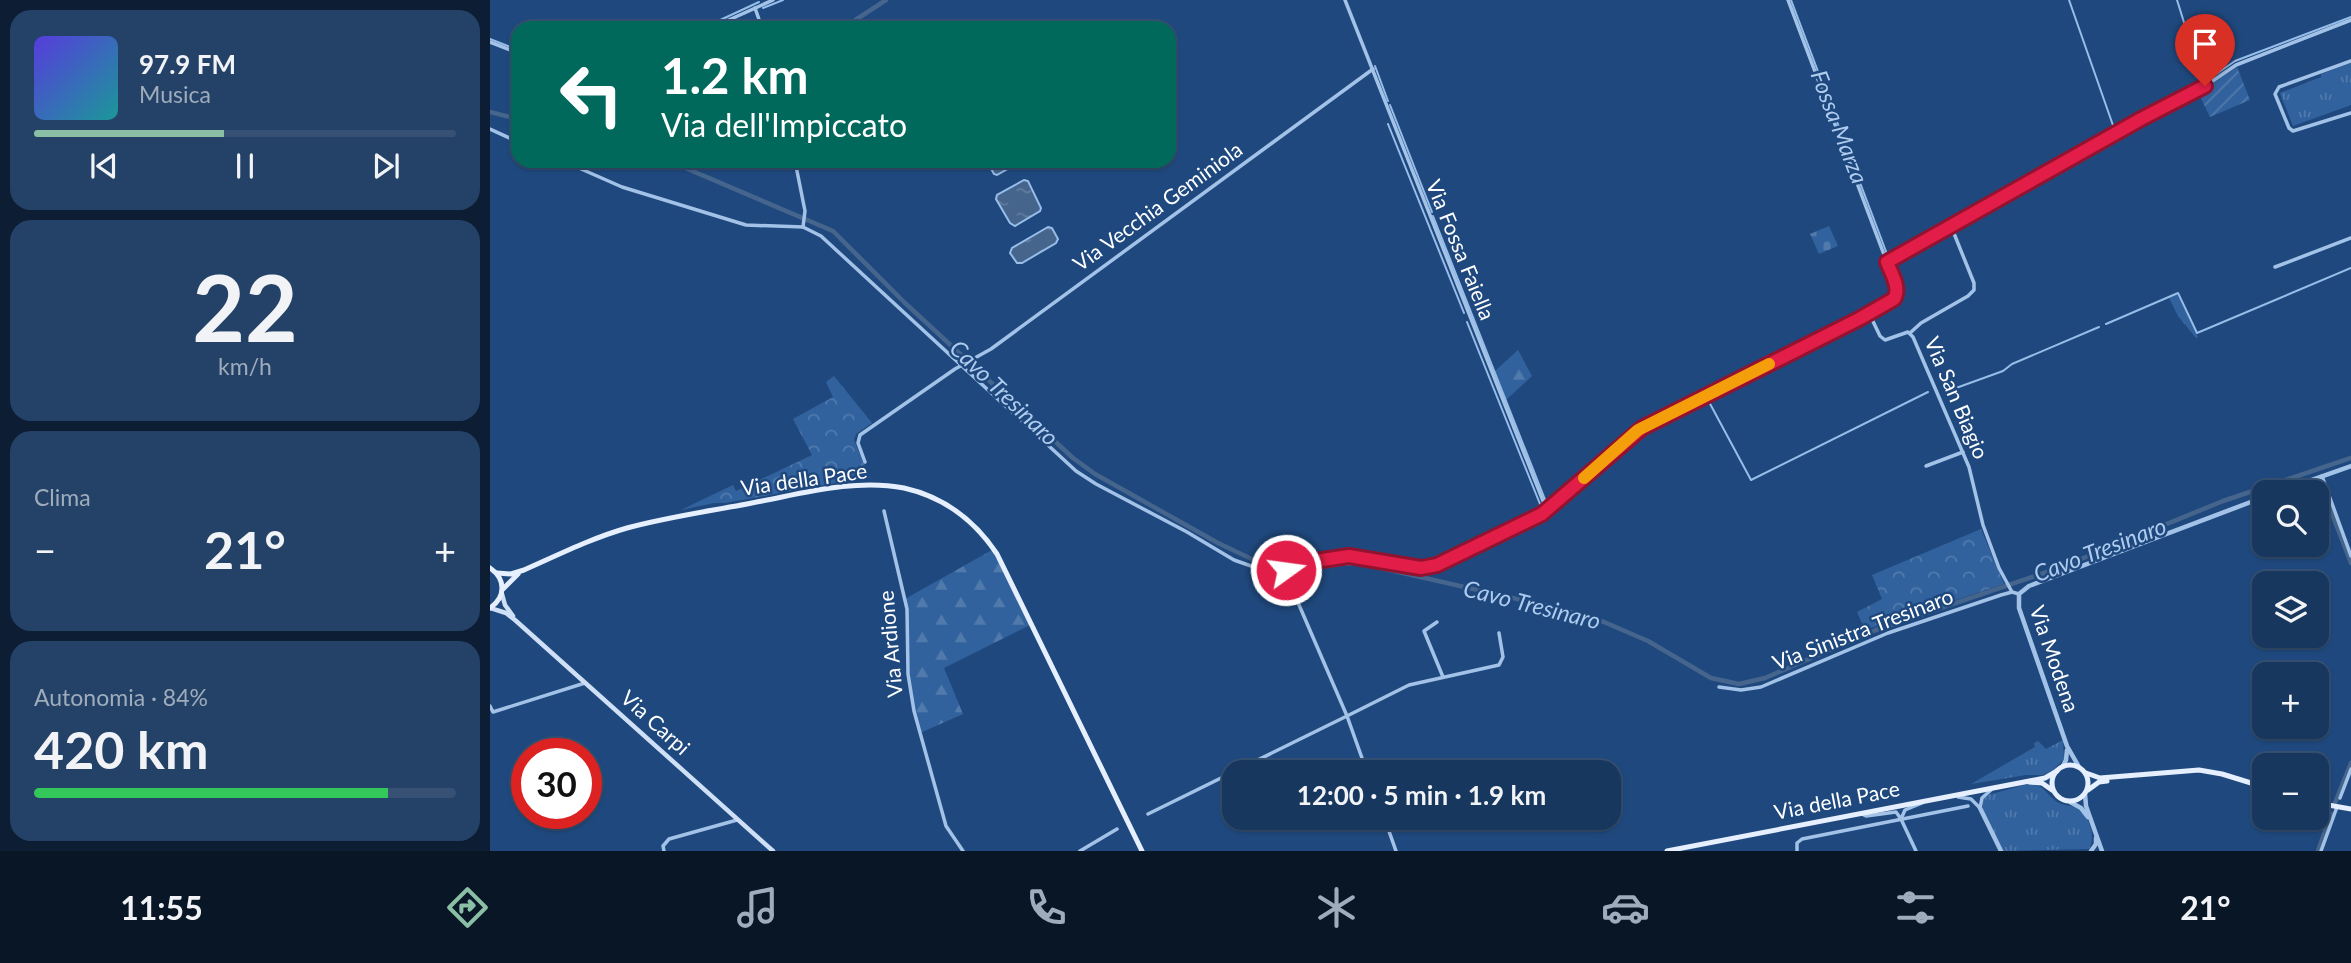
<!DOCTYPE html>
<html lang="it">
<head>
<meta charset="utf-8">
<style>
  body { margin:0; font-family:Lato,sans-serif; background:#244267; color:#f1f3f6; height:100vh; display:flex; flex-direction:column; font-size:26px; white-space:nowrap }
  * { box-sizing:border-box; margin:0 }
  p { font-size:23px; color:#9eacbc }
  .icon { flex:none; width:38px; height:38px; fill:none; stroke:currentColor; stroke-width:2; stroke-linecap:round; stroke-linejoin:round }
  .map { position:relative; flex:1; overflow:hidden }
  .details { display:flex; flex-direction:column; gap:10px; padding:10px; background:#0d1e34; width:490px }
  .details>* { flex:none }
  .banner { position:absolute; left:21px; top:21px; width:665px; height:147px; border-radius:21px; box-shadow:0 2px 5px #0004,0 0 0 2px #365173; background:#00695c; color:#fff; overflow:hidden }
  .fabs { position:absolute; left:1762px; top:480px; display:grid; gap:14px }
  .fabs a { display:grid; place-items:center; width:77px; height:77px; border-radius:14px; background:#17375e; box-shadow:0 2px 5px #0004,0 0 0 2px #365173; font-size:35px }
  .speed { position:absolute; left:21px; top:738px; display:flex; gap:14px; font-size:35px; font-weight:700; text-align:center }
  .speed>* { display:grid; place-content:center; width:91px; height:91px; border-radius:50%; background:#17375e; box-shadow:0 2px 5px #0004,0 0 0 2px #365173; line-height:1 }
  .speed .limit { border:10px solid #d22; background:#fff; color:#111 }
  .pin { position:absolute; display:grid; place-items:center; width:60px; height:60px; color:#fff; margin:-72px -30px; border-radius:50% 50% 50% 0; rotate:-45deg; box-shadow:0 0 7px #0007 }
  .pin .icon { rotate:45deg }
  .me { position:absolute; width:77px; margin:-38px; rotate:76deg; stroke-linejoin:round; filter:drop-shadow(0 0 5px #0008) }
  .turn { display:flex; align-items:center; gap:24px; height:147px; padding:0 35px; font-size:32px }
  .turn .icon { width:91px; height:91px; stroke-width:2.5 }
  .turn b { display:block; font-size:49px; line-height:60px }
  .big { font-size:52px; font-weight:700; line-height:1.1 }
  .details .tile { flex:1; display:flex; flex-direction:column; justify-content:center; gap:10px; min-width:0; padding:0 24px; border-radius:21px; background:#244267 }
  .details .dial { align-items:center; gap:0 }
  .dial b { font-size:91px; line-height:1 }
  .song { display:flex; align-items:center; gap:21px }
  .cover { width:84px; height:84px; border-radius:10px; background:linear-gradient(135deg,hsl(250 70% 55%),hsl(180 70% 35%)) }
  .played { height:7px; border-radius:4px; background:linear-gradient(90deg,#8abfa5 45%,#365173 45%) }
  .keys { display:flex; justify-content:space-around; direction:ltr }
  .heat { display:flex; justify-content:space-between; align-items:center; font-size:38px; direction:ltr }
  .charge { height:10px; border-radius:5px; background:linear-gradient(90deg,#34c759 84%,#365173 0) }
  .trip { position:absolute; left:732px; top:760px; width:399px; height:70px; border-radius:21px; background:#17375e; box-shadow:0 2px 5px #0004,0 0 0 2px #365173; font-weight:700; line-height:70px; text-align:center }
  .tab-bar { display:flex; height:112px; justify-content:space-around; align-items:center; background:#091626; color:#9eacbc }
  .tab-bar .icon { width:49px; height:49px }
  .tab-bar .current { color:#8abfa5 }
  .tab-bar b { font-size:32px; color:#f1f3f6 }
  main { display:flex; flex:1; min-height:0 }
  .map>svg:first-child { display:block }
</style>
</head>
<body>
<main>
<section class="details">
<div class="tile">
<div class="song"><i class="cover"></i><div><b>97.9 FM</b><p>Musica</p></div></div>
<div class="played"></div>
<div class="keys"><svg class="icon" aria-label="previous" viewBox="0 0 24 24"><path d="M18 5L8 12l10 7zM5 5v14"/></svg><svg class="icon" aria-label="pause" viewBox="0 0 24 24"><path d="M8 5v14M16 5v14"/></svg><svg class="icon" aria-label="next" viewBox="0 0 24 24"><path d="M6 5l10 7-10 7zM19 5v14"/></svg></div>
</div>
<div class="tile dial"><b>22</b><p>km/h</p></div>
<div class="tile"><p>Clima</p>
<div class="heat"><a>−</a><b class="big">21°</b><a>+</a></div>
</div>
<div class="tile"><p>Autonomia · 84%</p><b class="big">420 km</b><div class="charge"></div></div>
</section>
<div class="map">
<svg width="1861" height="851" viewBox="0 0 1861 851">
  <defs>
    <pattern id="grass-tufts" width="24" height="20" patternUnits="userSpaceOnUse" patternTransform="scale(1.75)"><rect width="24" height="20" fill="#32629d"/><path d="M3 7l-1-3M5 7V3M7 7l1-3M15 17l-1-3M17 17v-4M19 17l1-3" fill="none" stroke="#517aac"/></pattern>
    <pattern id="forest-firs" width="22" height="20" patternUnits="userSpaceOnUse" patternTransform="scale(1.75)"><rect width="22" height="20" fill="#32629d"/><path d="M5 1l3.5 6h-7zM16 11l3.5 6h-7z" fill="#517aac"/></pattern>
    <pattern id="cemetery-stones" width="16" height="16" patternUnits="userSpaceOnUse" patternTransform="scale(1.75)"><rect width="16" height="16" fill="#32629d"/><path d="M2 7V4a2 2 0 0 1 4 0v3zM10 15v-3a2 2 0 0 1 4 0v3z" fill="#517aac"/></pattern>
    <pattern id="park-crowns" width="20" height="18" patternUnits="userSpaceOnUse" patternTransform="scale(1.75)"><rect width="20" height="18" fill="#32629d"/><path d="M2 6a3 3 0 1 1 6 0M12 15a3 3 0 1 1 6 0" fill="none" stroke="#517aac"/></pattern>
    <pattern id="garden-furrows" width="10" height="10" patternUnits="userSpaceOnUse" patternTransform="scale(1.75)"><rect width="10" height="10" fill="#32629d"/><path d="M-1 1l2-2M0 10L10 0M9 11l2-2" fill="none" stroke="#517aac"/></pattern>
    <pattern id="water-ripples" width="26" height="14" patternUnits="userSpaceOnUse" patternTransform="scale(1.75)"><rect width="26" height="14" fill="#46658c"/><path d="M2 4q2-2 4 0t4 0M15 11q2-2 4 0t4 0" fill="none" stroke="#627c9d"/></pattern>
  </defs>
  <rect width="100%" height="100%" fill="#1f497e"/>
  <g fill="url(#grass-tufts)">
    <polygon points="1861,63 1861,105 1803,126 1790,93 1831,77 1831,74"/>
    <polygon points="1687,294 1708,337 1706,338 1688,316 1679,298"/>
    <polygon points="1573,740 1574,759 1563,770 1553,775 1536,775 1481,784 1545,747 1544,743 1548,741 1556,749"/>
    <path d="M1534 785C1555 783 1553 792 1567 802 1574 806 1582 805 1588 809 1600 817 1606 838 1599 849L1513 851 1493 810 1492 800 1498 795Z"/>
  </g>
  <g fill="url(#forest-firs)">
    <polygon points="1028,350 1042,376 1016,400 1005,371"/>
    <polygon points="502,550 542,624 454,668 473,714 430,733 421,702 415,599"/>
  </g>
  <polygon fill="url(#cemetery-stones)" points="1339,226 1348,246 1329,254 1320,234"/>
  <g fill="url(#park-crowns)">
    <polygon points="344,376 382,423 366,434 364,440 380,478 339,484 235,503 224,503 191,510 243,485 246,491 322,455 303,419 343,397 336,382"/>
    <polygon points="1491,529 1514,584 1375,630 1367,612 1392,599 1382,575"/>
  </g>
  <polygon fill="url(#garden-furrows)" points="1747,67 1760,100 1720,117 1708,92"/>
  <g fill="url(#water-ripples)" stroke="#97bde9" stroke-width="2">
    <polygon points="509,161 529,161 530,162 507,175 504,174 500,167"/>
    <polygon points="534,180 538,181 551,208 550,211 525,226 520,223 506,199 507,195"/>
    <polygon points="558,227 562,228 568,239 566,243 532,263 527,263 520,253 522,248"/>
  </g>
  <g fill="none" stroke-linecap="round" stroke-linejoin="round">
    <g stroke="#97bde9" stroke-width="2">
      <polyline points="1301,0 1397,254"/>
      <polyline points="1579,0 1625,131"/>
      <polyline points="1687,0 1713,83 1745,61 1861,17"/>
      <polyline points="273,8 293,0"/>
      <polyline points="213,28 269,2"/>
      <polyline points="0,39 23,48"/>
      <polyline points="27,50 28,50"/>
      <polyline points="885,66 898,101"/>
      <polyline points="900,105 942,212"/>
      <polyline points="898,124 974,313"/>
      <polyline points="943,216 1056,502"/>
      <polyline points="977,322 1050,504"/>
      <polyline points="1616,324 1688,293 1707,333 1861,268"/>
      <polyline points="1455,392 1513,371 1522,364 1609,327"/>
      <polyline points="1218,400 1261,480 1438,392"/>
      <polyline points="1117,451 1149,424 1212,393"/>
      <polyline points="1059,503 1097,469"/>
    </g>
    <g stroke="#46658c" stroke-width="4.5">
      <polyline points="353,28 396,0"/>
      <polyline points="0,112 28,119"/>
      <polyline points="179,161 343,231 415,303 583,458 605,474 728,543 787,571 810,571 850,564 869,563 1067,608 1114,622 1158,641 1221,678 1249,684 1275,678 1386,630 1569,568 1733,501 1861,458"/>
      <polyline points="1829,480 1861,563"/>
      <polyline points="1845,803 1861,763"/>
      <polyline points="1828,851 1841,814"/>
    </g>
    <g stroke="#a3c2e7" stroke-width="3.5">
      <polyline points="855,0 1057,511"/>
      <polyline points="265,8 272,28"/>
      <polyline points="221,28 283,0"/>
      <polyline points="0,42 28,53"/>
      <polyline points="1861,61 1789,87 1785,94 1799,128 1803,131 1861,113"/>
      <polyline points="0,129 28,142"/>
      <polyline points="73,161 132,187 256,225 313,227 331,236 586,471 606,484 697,532 744,560 795,578"/>
      <polyline points="305,161 315,211 313,227"/>
      <polyline points="1397,262 1651,119 1715,86 1746,65 1861,20"/>
      <polyline points="1785,267 1861,238"/>
      <polyline points="1379,313 1390,336 1395,340 1418,332 1423,337 1479,467 1493,525 1509,568 1522,592"/>
      <polyline points="1420,333 1431,323 1478,296 1484,290 1484,283 1461,226"/>
      <polyline points="375,462 368,443 370,435 465,369 501,349 883,69"/>
      <polyline points="1436,466 1473,452"/>
      <polyline points="1832,476 1861,556"/>
      <polyline points="394,511 417,609 418,674 424,711 456,826 473,851"/>
      <polyline points="947,622 934,631 953,677"/>
      <polyline points="1229,687 1251,690 1271,687 1398,633 1511,595 1522,592 1529,594"/>
      <polyline points="0,706 3,712 95,683"/>
      <polyline points="877,772 857,716 919,685 1009,665 1013,657 1009,633"/>
      <polyline points="919,772 924,769"/>
      <polyline points="1468,797 1481,799 1490,808 1492,798 1501,790"/>
      <polyline points="1850,798 1861,769"/>
      <polyline points="658,814 857,716 803,591 795,578 798,566 859,556 931,568 947,565 1052,514 1152,428 1369,319 1407,295 1407,289 1298,0"/>
      <polyline points="1372,814 1376,816 1406,812 1411,819 1415,810 1432,803"/>
      <polyline points="894,817 906,851"/>
      <polyline points="1411,819 1426,851"/>
      <polyline points="174,851 173,846 179,839 247,820"/>
      <polyline points="590,851 627,829"/>
      <polyline points="1307,851 1307,843 1312,839 1478,806"/>
      <polyline points="1831,851 1847,807"/>
    </g>
    <g stroke="#a3c2e7" stroke-width="4.5">
      <polyline points="1788,492 1861,466"/>
      <polyline points="1573,766 1576,760 1577,750"/>
      <polyline points="1589,767 1577,746 1529,608 1529,594 1539,586 1774,497"/>
      <polyline points="1595,794 1596,806 1612,851"/>
      <polyline points="1580,802 1591,808 1598,817"/>
      <polyline points="1490,808 1511,851"/>
      <polyline points="1601,851 1606,844 1606,838"/>
    </g>
    <g stroke="#cedff6" stroke-width="4.5">
      <polyline points="12,594 15,605 23,616"/>
      <polyline points="0,608 16,613 25,620 283,851"/>
    </g>
    <g stroke="#e5effd" stroke-width="5">
      <path d="M0 568C16 579 16 597 0 608"/>
      <path d="M7 573 21 574 34 570C68 555 102 538 137 528 181 516 228 510 272 501 318 492 367 479 414 488 454 497 485 521 507 554L652 851"/>
      <polyline points="13,589 28,574"/>
      <circle cx="1580" cy="783" r="18"/>
      <polyline points="1596,773 1610,778 1709,770 1732,774 1774,787"/>
      <polyline points="1539,782 1552,783 1562,790"/>
      <polyline points="1598,790 1609,782 1617,781"/>
      <polyline points="1827,803 1861,809"/>
      <polyline points="1177,851 1555,778 1567,771"/>
    </g>
  </g>
  <g fill="none" stroke-linecap="round" stroke-linejoin="round">
    <g stroke="#92132f" stroke-width="18">
      <path id="route" d="M796 570 799 565 859 556 931 568 947 565 1052 514 1152 428 1369 319 1404 299C1411 288 1401 273 1397 262L1651 119 1715 86"/>
    </g>
    <use href="#route" stroke="#e11d48" stroke-width="12"/>
    <polyline stroke="#f59e0b" stroke-width="12" points="1094,478 1148,430 1279,364"/>
  </g>
  <g text-anchor="middle" stroke-width="5" stroke-linejoin="round" paint-order="stroke">
    <g font-size="21" fill="#fff" stroke="#1f497e">
      <text transform="translate(668 207) rotate(-36)" y="7">Via Vecchia Geminiola</text>
      <text transform="translate(970 250) rotate(68)" y="7">Via Fossa Faiella</text>
      <text transform="translate(1466 398) rotate(67)" y="7">Via San Biagio</text>
      <text transform="translate(314 480) rotate(-8)" y="7">Via della Pace</text>
      <text transform="translate(1373 630) rotate(-21)" y="7">Via Sinistra Tresinaro</text>
      <text transform="translate(401 644) rotate(-95)" y="7">Via Ardione</text>
      <text transform="translate(1564 659) rotate(71)" y="7">Via Modena</text>
      <text transform="translate(165 723) rotate(42)" y="7">Via Carpi</text>
      <text transform="translate(1347 801) rotate(-11)" y="7">Via della Pace</text>
    </g>
    <g font-size="23" font-style="italic" fill="#afccef" stroke="#1f497e">
      <text transform="translate(1349 127) rotate(69)" y="8">Fossa Marza</text>
      <text transform="translate(514 393) rotate(44)" y="8">Cavo Tresinaro</text>
      <text transform="translate(1610 550) rotate(-21)" y="8">Cavo Tresinaro</text>
      <text transform="translate(1042 605) rotate(14)" y="8">Cavo Tresinaro</text>
    </g>
  </g>
</svg>
<div class="fabs">
<a><svg class="icon" aria-label="search" viewBox="0 0 24 24"><circle cx="10" cy="10" r="6"/><path d="M15 15l6 6"/></svg></a>
<a><svg class="icon" aria-label="layers" viewBox="0 0 24 24"><path d="M12 4l9 5-9 5-9-5zM3 14l9 5 9-5"/></svg></a>
<a>+</a>
<a>−</a>
</div>
<div class="speed"><div class="limit">30</div></div>
<div class="pin" style="left:1715px;top:86px;background:#d93025"><svg class="icon" aria-label="arrive" viewBox="0 0 24 24"><path d="M6 21V4h12l-3 4 3 4H6"/></svg></div>
<svg class="me" style="left:796px;top:570px" viewBox="-20 -20 40 40"><circle r="17" fill="#e11d48" stroke="#fff" stroke-width="3"/><path d="M0-11L8 9 0 5-8 9z" fill="#fff"/></svg>
<div class="trip">12:00 · 5 min · 1.9 km</div>
<div class="banner">
<div class="turn"><svg class="icon" aria-label="left" viewBox="0 0 24 24"><path d="M17 20v-9H6M10 6l-5 5 5 5"/></svg><div><b>1.2 km</b>Via dell'Impiccato</div></div>
</div>
</div>
</main>
<nav class="tab-bar">
<b>11:55</b>
<svg class="icon current" aria-label="directions" viewBox="0 0 24 24"><path d="M12 3l9 9-9 9-9-9zM9 14v-3h6M13 9l2 2-2 2"/></svg>
<svg class="icon" aria-label="music" viewBox="0 0 24 24"><path d="M9 18V5l10-2v13"/><circle cx="6" cy="18" r="3"/><circle cx="16" cy="16" r="3"/></svg>
<svg class="icon" aria-label="phone" viewBox="0 0 24 24"><path d="M5 4h4l2 5-3 2q2 4 5 5l2-3 5 2v4C11 20 4 13 5 4z"/></svg>
<svg class="icon" aria-label="climate" viewBox="0 0 24 24"><path d="M12 3v18M4 7l16 10M4 17L20 7"/></svg>
<svg class="icon" aria-label="car" viewBox="0 0 24 24"><path d="M5 17H2v-5l4-1 3-4h7l3 4 3 1v5h-3M9 17h6M6 11h13"/><circle cx="7" cy="17" r="2"/><circle cx="17" cy="17" r="2"/></svg>
<svg class="icon" aria-label="filters" viewBox="0 0 24 24"><path d="M4 7h16M4 17h16"/><circle cx="9" cy="7" r="2"/><circle cx="15" cy="17" r="2"/></svg>
<b>21°</b>
</nav>
</body>
</html>
